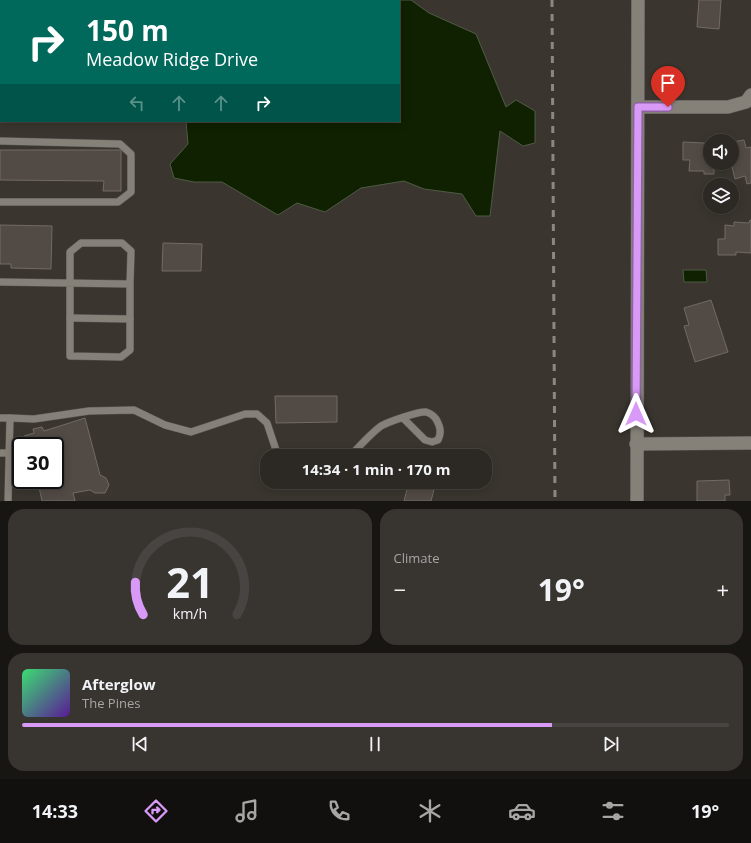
<!DOCTYPE html>
<html lang="en">
<head>
<meta charset="utf-8">
<style>
  body { margin:0; font-family:"Open Sans",sans-serif; background:#383430; color:#f1f3f6; height:100vh; display:flex; flex-direction:column; font-size:15px; white-space:nowrap }
  * { box-sizing:border-box; margin:0 }
  p { font-size:13px; color:#a6a6a6 }
  .icon { flex:none; width:22px; height:22px; fill:none; stroke:currentColor; stroke-width:2; stroke-linecap:round; stroke-linejoin:round }
  .map { position:relative; height:501px; overflow:hidden }
  .side { display:flex; flex-direction:column; gap:8px; padding:8px; background:#181613; flex:1 }
  .side>* { flex:none }
  .banner { position:absolute; left:0px; top:0px; width:400px; height:122px; box-shadow:0 2px 10px #0003,0 0 0 1px #484441; background:#00695c; color:#fff; overflow:hidden }
  .fabs { position:absolute; left:703px; top:134px; display:grid; gap:8px }
  .fabs a { display:grid; place-items:center; width:36px; height:36px; border-radius:50%; background:#2c2823; box-shadow:0 2px 10px #0003,0 0 0 1px #484441; font-size:20px }
  .speed { position:absolute; left:12px; top:437px; display:flex; gap:8px; font-size:20px; font-weight:700; text-align:center }
  .speed>* { display:grid; place-content:center; width:52px; height:52px; border-radius:50%; background:#2c2823; box-shadow:0 2px 10px #0003,0 0 0 1px #484441; line-height:1 }
  .speed .limit { border:2px solid #111; border-radius:6px; background:#fff; color:#111 }
  .pin { position:absolute; display:grid; place-items:center; width:34px; height:34px; color:#fff; margin:-41px -17px; border-radius:50% 50% 50% 0; rotate:-45deg; box-shadow:0 0 4px #0007 }
  .pin .icon { rotate:45deg }
  .me { position:absolute; width:44px; margin:-22px; rotate:0deg; stroke-linejoin:round; filter:drop-shadow(0 0 3px #0008) }
  .turn { display:flex; align-items:center; gap:14px; height:84px; padding:0 20px; font-size:18px }
  .turn .icon { width:52px; height:52px; stroke-width:2.5 }
  .turn b { display:block; font-size:28px; line-height:34px }
  .lanes { display:flex; align-items:center; height:38px; padding:0 20px; background:#0003; justify-content:center; gap:20px; direction:ltr }
  .lanes .off { opacity:.35 }
  .big { font-size:30px; font-weight:700; line-height:1.1 }
  .side .tile { flex:1; display:flex; flex-direction:column; justify-content:center; gap:6px; min-width:0; padding:0 14px; border-radius:16px; background:#383430 }
  .side .dial { align-items:center; gap:0 }
  .dial svg { height:104px; overflow:visible; fill:none; stroke:#484441; stroke-width:7; stroke-linecap:round; text-anchor:middle }
  .dial text { fill:#f1f3f6; stroke:none }
  .song { display:flex; align-items:center; gap:12px }
  .cover { width:48px; height:48px; border-radius:6px; background:linear-gradient(135deg,hsl(140 70% 55%),hsl(270 70% 35%)) }
  .played { height:4px; border-radius:2px; background:linear-gradient(90deg,#d99af7 75%,#484441 75%) }
  .keys { display:flex; justify-content:space-around; direction:ltr }
  .heat { display:flex; justify-content:space-between; align-items:center; font-size:22px; direction:ltr }
  .side .tiles { flex:1; display:grid; gap:8px; grid-template-columns:1fr 1fr }
  .tile:last-child { grid-column:span 2 }
  .trip { position:absolute; left:260px; top:449px; width:232px; height:40px; border-radius:16px; background:#2c2823; box-shadow:0 2px 10px #0003,0 0 0 1px #484441; font-weight:700; line-height:40px; text-align:center }
  .menu { display:flex; height:64px; justify-content:space-around; align-items:center; background:#12100e; color:#a6a6a6 }
  .menu .icon { width:28px; height:28px }
  .menu .selected { color:#d99af7 }
  .menu b { font-size:18px; color:#f1f3f6 }
  .map>svg:first-child { display:block }
</style>
</head>
<body>
<div class="map">
<svg width="751" height="501" viewBox="0 0 751 501">
  <rect width="100%" height="100%" fill="#3a362f"/>
  <g fill="#0f2100" stroke="#4f5b43">
    <polygon points="238,0 411,0 429,13 476,34 506,107 516,100 535,111 535,143 523,146 500,131 490,216 476,216 462,194 424,189 404,181 361,188 325,212 297,203 278,215 222,182 194,182 174,178 170,164 188,144 186,121 399,121 399,1 238,1"/>
    <polygon points="683,270 706,270 707,282 684,282"/>
  </g>
  <g fill="#524a45" stroke="#726a65">
    <polygon points="699,0 721,0 719,29 697,27"/>
    <polygon points="0,99 1,121 14,121 14,122 0,122"/>
    <polygon points="744,140 746,148 751,147 751,183 747,184 745,176 735,179 731,163 732,142"/>
    <polygon points="683,142 705,143 705,148 710,148 710,163 714,163 714,174 704,174 704,171 689,171 690,160 683,160"/>
    <polygon points="0,150 121,150 121,191 103,191 104,181 0,180"/>
    <polygon points="750,220 751,220 751,253 736,252 736,255 718,255 718,239 725,239 725,225 734,226 734,222 749,223"/>
    <polygon points="0,225 52,226 51,269 11,268 11,264 0,264"/>
    <polygon points="163,243 202,244 201,271 162,271"/>
    <polygon points="711,300 728,352 695,362 684,326 689,325 684,308"/>
    <polygon points="275,396 337,396 337,422 276,423"/>
    <polygon points="85,418 100,475 106,478 109,485 105,493 95,493 90,490 73,493 75,501 42,501 39,487 28,488 26,480 55,480 55,446 27,446 24,436 34,433 33,429 42,427 44,431"/>
    <polygon points="729,480 730,495 725,495 725,501 697,501 697,481"/>
    <polygon points="409,482 436,482 431,501 404,501"/>
  </g>
  <g fill="none" stroke-linecap="round" stroke-linejoin="round">
    <g stroke="#58544f" stroke-width="8">
      <g id="service">
        <polyline points="0,38 1,38"/>
        <polyline points="0,141 120,144 131,154 131,192 118,202 0,202"/>
        <path d="M0 282 130 284V350L121 357 70 356C70 321 70 286 70 252L81 243H122L131 251 130 284"/>
        <polyline points="70,318 130,319"/>
        <polyline points="0,418 10,418 8,501"/>
        <polyline points="10,418 34,419 89,411 134,410 165,425 191,432 245,414 257,414 267,423 278,456"/>
        <polyline points="0,453 9,453"/>
        <path d="M350 456C360 446 370 434 381 426 388 422 419 411 426 412 429 413 434 416 436 419 440 426 442 432 438 440L432 442 425 440 403 418"/>
        <polyline points="299,482 313,486 320,482"/>
      </g>
    </g>
    <g stroke="#58544f" stroke-width="14">
      <g id="minor">
        <polyline points="638,107 728,107 746,102 751,95"/>
        <polyline points="636,444 751,443"/>
        <polyline points="637,501 638,0"/>
      </g>
    </g>
    <use href="#service" stroke="#858078" stroke-width="7"/>
    <use href="#minor" stroke="#858078" stroke-width="13"/>
    <polyline stroke="#8b8882" stroke-width="3" stroke-dasharray="7 7" stroke-linecap="butt" points="552,0 555,501"/>
  </g>
  <g fill="none" stroke-linecap="round" stroke-linejoin="round">
    <g stroke="#8d64a1" stroke-width="10">
      <polyline id="route" points="636,414 638,107 668,107"/>
    </g>
    <use href="#route" stroke="#d99af7" stroke-width="7"/>
  </g>
</svg>
<div class="fabs">
<a><svg class="icon" aria-label="sound" viewBox="0 0 24 24"><path d="M4 9h4l5-4v14l-5-4H4zM17 9q2 3 0 6"/></svg></a>
<a><svg class="icon" aria-label="layers" viewBox="0 0 24 24"><path d="M12 4l9 5-9 5-9-5zM3 14l9 5 9-5"/></svg></a>
</div>
<div class="speed"><div class="limit">30</div></div>
<div class="pin" style="left:668px;top:107px;background:#d93025"><svg class="icon" aria-label="arrive" viewBox="0 0 24 24"><path d="M6 21V4h12l-3 4 3 4H6"/></svg></div>
<svg class="me" style="left:636px;top:414px" viewBox="-20 -20 40 40"><path d="M0-17L14 15 0 8-14 15z" fill="#d99af7" stroke="#fff" stroke-width="4"/></svg>
<div class="trip">14:34 · 1 min · 170 m</div>
<div class="banner">
<div class="turn"><svg class="icon" aria-label="right" viewBox="0 0 24 24"><path d="M7 20v-9h11M14 6l5 5-5 5"/></svg><div><b>150 m</b>Meadow Ridge Drive</div></div>
<div class="lanes"><svg class="icon off" aria-label="left" viewBox="0 0 24 24"><path d="M17 20v-9H6M10 6l-5 5 5 5"/></svg><svg class="icon off" aria-label="ahead" viewBox="0 0 24 24"><path d="M12 20V5M6 11l6-6 6 6"/></svg><svg class="icon off" aria-label="ahead" viewBox="0 0 24 24"><path d="M12 20V5M6 11l6-6 6 6"/></svg><svg class="icon" aria-label="right" viewBox="0 0 24 24"><path d="M7 20v-9h11M14 6l5 5-5 5"/></svg></div>
</div>
</div>
<section class="side">
<div class="tiles">
<div class="tile dial"><svg viewBox="0 0 100 80">
<path d="M14 69A42 42 0 1 1 86 69"/>
<path d="M14 69A42 42 0 0 1 8 44" stroke="#d99af7"/>
<text x="50" y="56" font-size="32" font-weight="700">21</text>
<text x="50" y="72" font-size="11">km/h</text>
</svg></div>
<div class="tile"><p>Climate</p>
<div class="heat"><a>−</a><b class="big">19°</b><a>+</a></div>
</div>
<div class="tile">
<div class="song"><i class="cover"></i><div><b>Afterglow</b><p>The Pines</p></div></div>
<div class="played"></div>
<div class="keys"><svg class="icon" aria-label="previous" viewBox="0 0 24 24"><path d="M18 5L8 12l10 7zM5 5v14"/></svg><svg class="icon" aria-label="pause" viewBox="0 0 24 24"><path d="M8 5v14M16 5v14"/></svg><svg class="icon" aria-label="next" viewBox="0 0 24 24"><path d="M6 5l10 7-10 7zM19 5v14"/></svg></div>
</div>
</div>
</section>
<nav class="menu">
<b>14:33</b>
<svg class="icon selected" aria-label="directions" viewBox="0 0 24 24"><path d="M12 3l9 9-9 9-9-9zM9 14v-3h6M13 9l2 2-2 2"/></svg>
<svg class="icon" aria-label="music" viewBox="0 0 24 24"><path d="M9 18V5l10-2v13"/><circle cx="6" cy="18" r="3"/><circle cx="16" cy="16" r="3"/></svg>
<svg class="icon" aria-label="phone" viewBox="0 0 24 24"><path d="M5 4h4l2 5-3 2q2 4 5 5l2-3 5 2v4C11 20 4 13 5 4z"/></svg>
<svg class="icon" aria-label="climate" viewBox="0 0 24 24"><path d="M12 3v18M4 7l16 10M4 17L20 7"/></svg>
<svg class="icon" aria-label="car" viewBox="0 0 24 24"><path d="M5 17H2v-5l4-1 3-4h7l3 4 3 1v5h-3M9 17h6M6 11h13"/><circle cx="7" cy="17" r="2"/><circle cx="17" cy="17" r="2"/></svg>
<svg class="icon" aria-label="filters" viewBox="0 0 24 24"><path d="M4 7h16M4 17h16"/><circle cx="9" cy="7" r="2"/><circle cx="15" cy="17" r="2"/></svg>
<b>19°</b>
</nav>
</body>
</html>
